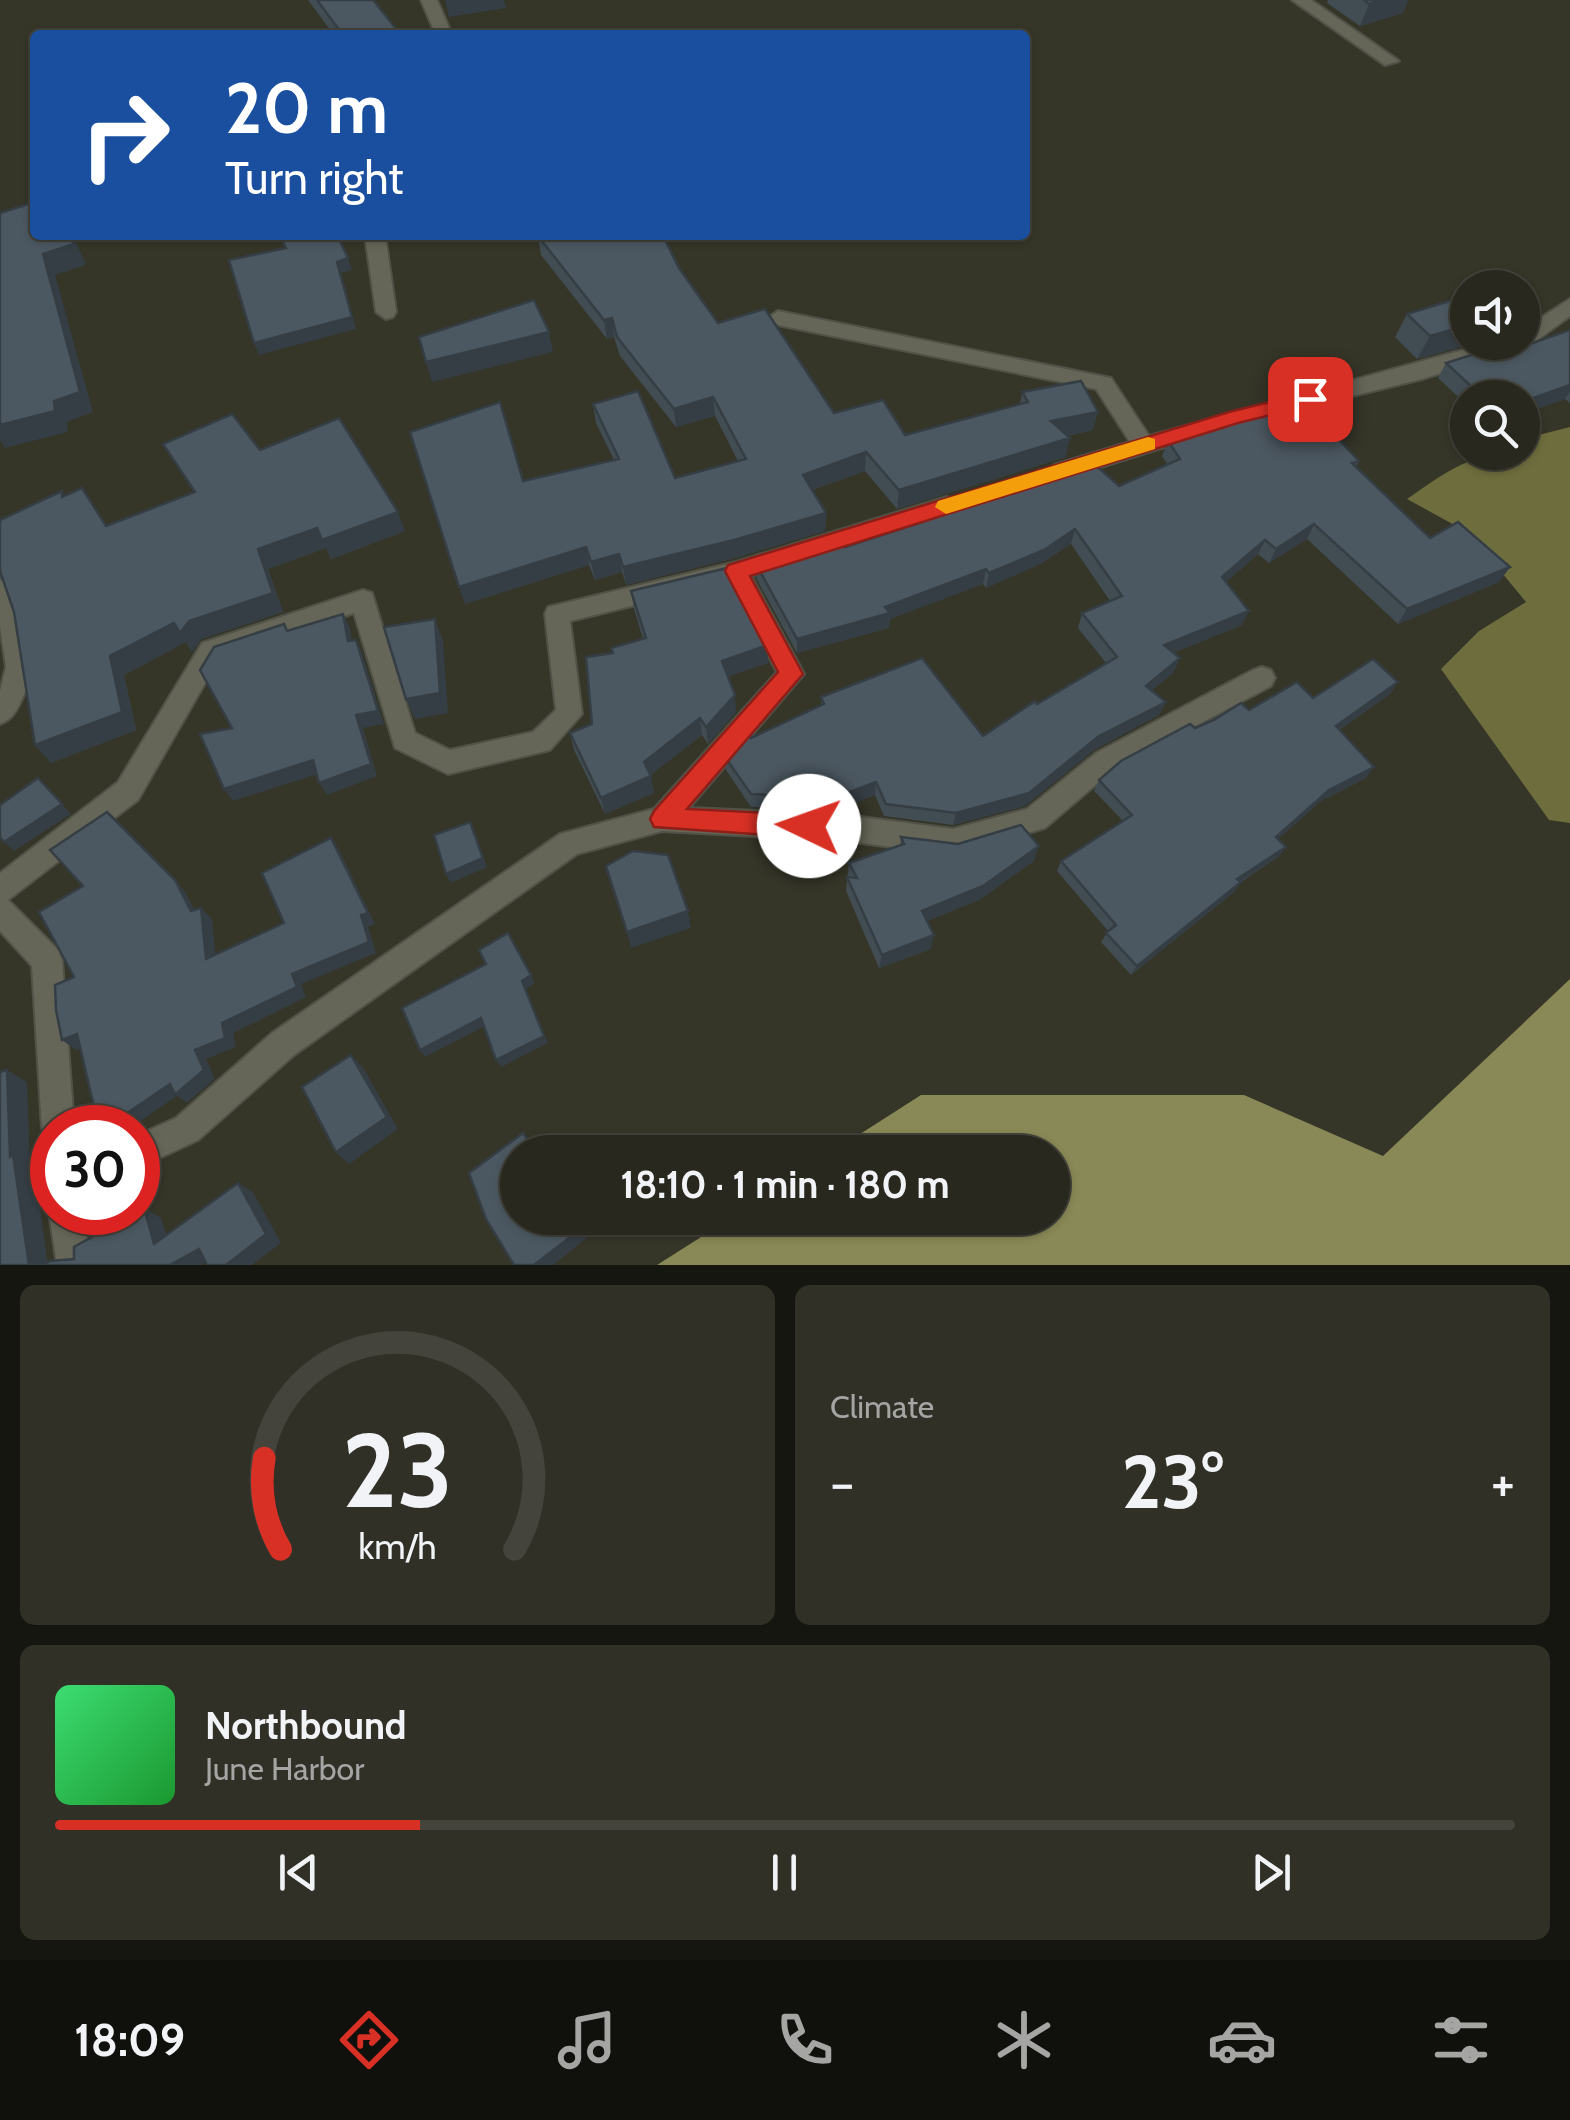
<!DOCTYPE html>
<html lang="en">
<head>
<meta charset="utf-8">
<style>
  body { margin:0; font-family:Cabin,sans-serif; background:#303027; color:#f1f3f6; height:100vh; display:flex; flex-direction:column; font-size:38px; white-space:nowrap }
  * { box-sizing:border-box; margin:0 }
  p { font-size:32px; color:#a5a6a4 }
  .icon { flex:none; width:55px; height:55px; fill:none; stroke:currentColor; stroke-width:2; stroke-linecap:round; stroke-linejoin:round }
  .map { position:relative; height:1265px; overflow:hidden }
  .side { display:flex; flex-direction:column; gap:20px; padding:20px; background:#161610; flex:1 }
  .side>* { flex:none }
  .hud { position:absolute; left:30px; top:30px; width:1000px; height:210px; border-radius:10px; box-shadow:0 2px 8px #0004,0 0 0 2px #44443c; background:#1a4fa0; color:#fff; overflow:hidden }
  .fabs { position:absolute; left:1450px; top:270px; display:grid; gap:20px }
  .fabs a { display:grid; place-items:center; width:90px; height:90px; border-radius:50%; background:#28281e; box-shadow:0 2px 8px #0004,0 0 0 2px #44443c; font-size:50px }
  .speed { position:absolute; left:30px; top:1105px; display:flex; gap:20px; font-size:50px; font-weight:700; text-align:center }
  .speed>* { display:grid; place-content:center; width:130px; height:130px; border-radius:50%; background:#28281e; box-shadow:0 2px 8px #0004,0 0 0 2px #44443c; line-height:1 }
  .speed .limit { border:15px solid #d22; background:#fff; color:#111 }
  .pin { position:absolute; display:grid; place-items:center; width:85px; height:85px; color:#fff; margin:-42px; border-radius:20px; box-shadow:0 5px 15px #0006 }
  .me { position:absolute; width:110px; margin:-55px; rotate:273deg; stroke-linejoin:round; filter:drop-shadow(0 0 8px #0008) }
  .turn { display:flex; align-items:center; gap:35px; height:210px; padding:0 30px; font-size:45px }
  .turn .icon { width:130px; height:130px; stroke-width:2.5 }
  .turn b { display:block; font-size:70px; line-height:85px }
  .big { font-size:75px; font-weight:800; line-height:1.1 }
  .side .card { flex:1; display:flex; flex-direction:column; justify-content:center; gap:15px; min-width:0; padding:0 35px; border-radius:15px; background:#303027 }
  .side .dial { align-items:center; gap:0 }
  .dial svg { height:260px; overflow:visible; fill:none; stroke:#44443c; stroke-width:7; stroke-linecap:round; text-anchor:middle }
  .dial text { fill:#f1f3f6; stroke:none }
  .song { display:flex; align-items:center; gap:30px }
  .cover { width:120px; height:120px; border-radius:15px; background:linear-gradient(135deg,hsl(140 70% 55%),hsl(130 70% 35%)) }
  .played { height:10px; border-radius:5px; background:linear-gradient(90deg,#d93025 25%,#44443c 25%) }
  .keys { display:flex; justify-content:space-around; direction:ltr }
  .heat { display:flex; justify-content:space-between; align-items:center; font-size:55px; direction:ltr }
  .side .tiles { flex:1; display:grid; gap:20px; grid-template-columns:1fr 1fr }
  .card:last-child { grid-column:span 2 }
  .trip { position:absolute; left:500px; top:1135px; width:570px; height:100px; border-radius:50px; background:#28281e; box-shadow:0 2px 8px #0004,0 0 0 2px #44443c; font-weight:800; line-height:100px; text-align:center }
  .tab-bar { display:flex; height:160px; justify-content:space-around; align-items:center; background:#10100c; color:#a5a6a4 }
  .tab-bar .icon { width:70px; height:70px }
  .tab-bar .on { color:#d93025 }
  .tab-bar b { font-size:45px; color:#f1f3f6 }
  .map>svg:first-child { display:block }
</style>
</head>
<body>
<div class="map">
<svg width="1570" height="1265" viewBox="0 0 1570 1265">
  <rect width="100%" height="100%" fill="#353528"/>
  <path fill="#6e6d3d" d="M1570 427V823L1549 820 1441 669 1479 631 1526 602 1469 533 1407 499C1449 470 1470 453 1522 452L1523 439Z"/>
  <polygon fill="#898957" points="1570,979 1570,1265 657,1265 731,1218 1052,1218 1052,1152 832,1152 921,1095 1244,1095 1383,1156"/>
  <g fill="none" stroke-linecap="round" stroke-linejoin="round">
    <g stroke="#515247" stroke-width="4">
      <g id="street">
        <polygon points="421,0 437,0 452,35 436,35"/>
        <polygon points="1292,0 1311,0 1399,61 1385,65"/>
        <polygon points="365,235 385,235 396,312 393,317 386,319 376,312"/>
        <polygon points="1570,299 1570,316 1529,346 1422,379 1238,424 1062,479 1051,471 1054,465 1130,442 1096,389 778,325 768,318 778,311 1111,378 1149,436 1492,342 1522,342 1522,330"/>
        <polygon points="947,497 955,500 959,506 955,512 751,576 804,674 689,808 846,815 953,829 1027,809 1096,753 1253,670 1262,667 1271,670 1275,678 1271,686 1114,769 1045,828 953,855 846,841 662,831 577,854 294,1055 198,1140 138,1168 138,1135 176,1118 272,1033 560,834 654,809 777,672 730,582 570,621 582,714 550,750 448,774 395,748 354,613 220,657 138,800 8,900 58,950 62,960 74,1128 52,1128 52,1142 47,1139 42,1128 32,966 0,931 0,873 118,782 202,643 363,590 372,593 415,733 450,750 533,732 556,710 545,614 548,607 736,562"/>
        <path d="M0 580 9 583 12 590C26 628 41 663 21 701 16 712 11 720 0 724V691L6 667 0 626Z"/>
        <polygon points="52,1204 52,1212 83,1212 91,1265 57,1265 49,1212"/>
      </g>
    </g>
    <use href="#street" fill="#666658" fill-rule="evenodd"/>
  </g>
  <g fill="#414c53">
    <polygon points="308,0 373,0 401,35 334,35"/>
    <polygon points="1328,0 1408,0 1403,13 1360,26 1327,3"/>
    <polygon points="538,236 679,268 718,323 834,413 905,435 1020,404 1022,392 1093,430 1067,436 1066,457 897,509 865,471 812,490 826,513 825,531 735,558 626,585 622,572 595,580 589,565 465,604 523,481 614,460 596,423 593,404 675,478 738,461 715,416 676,427 620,356 614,337 607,339 541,255"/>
    <polygon points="1407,314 1468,345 1417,359 1395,337"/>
    <polygon points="1570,330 1570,403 1565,399 1522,414 1522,398 1468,398 1468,406 1438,378 1446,363 1504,353"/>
    <polygon points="1168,441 1359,461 1356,467 1430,538 1510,567 1499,582 1398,624 1307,539 1269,563 1258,554 1226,582 1242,625 1173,653 1174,672 1152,690 1166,702 1159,715 1094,750 1025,806 953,825 884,816 875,795 833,811 813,810 803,790 773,808 751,807 726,770 725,757 751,738 821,705 821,697 983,736 1106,663 1078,628 1082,613 1110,601 1071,544 1040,564 986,588 983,584 890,619 889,628 797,653 756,578 756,564 845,547 914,525 916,514 1119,486 1168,465 1162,456"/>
    <polygon points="163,444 260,450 405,531 331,559 326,548 268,569 283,612 201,639 192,652 186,642 124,675 136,730 51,763 35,745 14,612 3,578 0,578 0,520 65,496 106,526 194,493"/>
    <polygon points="631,591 768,645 768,663 728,676 736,712 708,744 702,735 650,775 654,793 605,814 574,750 570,733 592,724 612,654 643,639 634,609"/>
    <polygon points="1390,694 1339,730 1366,778 1321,801 1278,839 1286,847 1278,857 1241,882 1234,892 1131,975 1101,942 1108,931 1057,871 1061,861 1123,821 1094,791 1099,780 1195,728 1249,710 1313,698"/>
    <polygon points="901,837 1034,861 979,900 927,921 931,949 879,968 846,891 849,863 900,846"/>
  </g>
  <g fill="#353e44">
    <polygon points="445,0 504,0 506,8 449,17"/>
    <polygon points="1381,0 1408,0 1403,13 1360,26 1369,4"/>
    <polygon points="70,235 73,235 86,265 55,275 93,412 67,422 68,432 5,448 0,441 0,425 43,254"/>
    <polygon points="348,258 352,270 341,273 356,329 259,355 254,343 337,262"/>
    <polygon points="612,318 614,337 607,339 604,320"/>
    <polygon points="1468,325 1468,342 1469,342 1468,345 1417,359 1430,336"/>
    <polygon points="549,332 553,352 432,382 426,362"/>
    <polygon points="1570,385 1570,391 1565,399 1522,414 1522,402"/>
    <polygon points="713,397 715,416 676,427 674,409"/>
    <polygon points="1098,412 1093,430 1046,440 1051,421"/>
    <polygon points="1070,438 1066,457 897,509 899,490"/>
    <polygon points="866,452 865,471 802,493 803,475"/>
    <polygon points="398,512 405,531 331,559 326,548 268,569 283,612 201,639 192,652 186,642 124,675 136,730 51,763 35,745 110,656 174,623 189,621 258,549 317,528"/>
    <polygon points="826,513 825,531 735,558 626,585 623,567"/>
    <polygon points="1314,524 1307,539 1269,563 1276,549"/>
    <polygon points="1075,529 1071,544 1040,564 986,588 989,573"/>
    <polygon points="1265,540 1258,554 1215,592 1222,577"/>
    <polygon points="586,547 589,565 465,604 459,587"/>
    <polygon points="619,554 622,572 595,580 591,562"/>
    <polygon points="1510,567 1499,582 1398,624 1407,609"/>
    <polygon points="986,569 983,584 890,619 889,628 797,653 797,639"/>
    <polygon points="1249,611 1242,625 1158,659 1164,645"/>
    <polygon points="343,614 350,628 354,655 348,641"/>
    <polygon points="435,619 443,640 448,713 415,719 406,699"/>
    <polygon points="356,640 362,653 384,724 363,728 377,776 327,795 319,783 356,715"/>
    <polygon points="768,645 768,663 723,678 722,661"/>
    <polygon points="1180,658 1174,672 1140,700 1146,686"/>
    <polygon points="1398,682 1390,694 1328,737 1336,726"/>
    <polygon points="735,695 736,712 708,744 706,727"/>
    <polygon points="1166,702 1159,715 1094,750 1025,806 953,825 956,813"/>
    <polygon points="700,718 702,735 647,778 644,762"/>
    <polygon points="313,760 321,773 233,801 224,789"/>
    <polygon points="1374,767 1366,778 1321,801 1269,847 1276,837 1329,790"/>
    <polygon points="651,776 654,793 605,814 601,798"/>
    <polygon points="38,778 71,814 14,851 4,842"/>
    <polygon points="803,778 803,790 773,808 773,795"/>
    <polygon points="876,782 875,795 833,811 834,798"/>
    <polygon points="470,822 487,867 451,883 446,874"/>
    <polygon points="331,838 339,850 375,924 368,927 376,953 301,984 306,997 233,1033 236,1047 206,1059 215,1079 189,1101 187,1103 177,1096 130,1128 105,1128 195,1050 222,1023 292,974"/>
    <polygon points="1039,846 1034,861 979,900 919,924 922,911"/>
    <polygon points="1286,847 1278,857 1230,888 1237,879"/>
    <polygon points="175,880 185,892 202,923 191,911"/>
    <polygon points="1241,882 1234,892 1131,975 1137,966"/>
    <polygon points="201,908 212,919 217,970 206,959"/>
    <polygon points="688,911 691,928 631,948 627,932"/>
    <polygon points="934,935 931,949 879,968 882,955"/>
    <polygon points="531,975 535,983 526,989 548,1043 501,1067 496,1060 522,981"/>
    <polygon points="481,1018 485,1026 425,1057 420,1050"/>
    <polygon points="77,1034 90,1043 76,1050 62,1040"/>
    <polygon points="351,1055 364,1069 398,1129 349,1164 336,1152"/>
    <polygon points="7,1070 27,1082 30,1164 34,1166 48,1265 29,1265 10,1157"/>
    <polygon points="238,1183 253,1192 281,1243 252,1265 226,1265"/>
    <polygon points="144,1208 161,1218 172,1252 154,1244"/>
    <polygon points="576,1218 588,1237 553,1265 534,1265"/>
    <polygon points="199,1249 215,1257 201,1265 170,1265"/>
  </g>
  <g fill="#4c5861" stroke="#353e44" stroke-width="2.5">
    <polygon points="317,0 373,0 401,35 343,35"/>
    <polygon points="1364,0 1381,0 1369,4"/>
    <polygon points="35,202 35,235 70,235 74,244 43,254 80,392 54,401 55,411 0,425 0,213"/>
    <polygon points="279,235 337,235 348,258 337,262 352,317 254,343 229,260 286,248"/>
    <polygon points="539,235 660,235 665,240 679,268 718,323 765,309 834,413 883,400 905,435 1028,402 1022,392 1081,381 1098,412 1051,421 1070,438 899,490 866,452 803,475 826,513 734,540 623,567 619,554 591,562 586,547 459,587 410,432 500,402 523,481 619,459 593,404 638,391 675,478 746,459 713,397 674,409 617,337 612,318 604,320 538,236"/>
    <polygon points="1456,299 1468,309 1468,325 1430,336 1407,314"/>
    <polygon points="534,300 549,332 426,362 419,337"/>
    <polygon points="1570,330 1570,385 1522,402 1522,398 1484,398 1446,363 1497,347 1504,353"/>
    <polygon points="1300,399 1359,461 1352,463 1430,538 1458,522 1510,567 1407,609 1314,524 1276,549 1265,540 1222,577 1249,611 1164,645 1180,658 1146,686 1166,702 1099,736 1029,793 956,813 886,804 876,782 834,798 813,797 803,778 773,795 751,794 725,757 748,731 751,738 824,704 821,697 922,658 983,736 1035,701 1037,704 1117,657 1082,613 1122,596 1075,529 1044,550 989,573 986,569 885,607 890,613 797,639 756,564 839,538 845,547 922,522 916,514 1090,460 1119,486 1180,459 1168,441 1212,431 1281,404"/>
    <polygon points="232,414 260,450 339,418 398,512 322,540 317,528 258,549 273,593 189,621 180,633 174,623 110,656 122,712 35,745 14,612 0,571 0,520 62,491 62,497 82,488 106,526 195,492 163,444"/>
    <polygon points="727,568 768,645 722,661 735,695 706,727 700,718 644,762 651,776 601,798 570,733 592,724 586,657 613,653 611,648 646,638 631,591"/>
    <polygon points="343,614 348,641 356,640 378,711 356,715 371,764 319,783 313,760 224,789 200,734 232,728 200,670 214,647 284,624 287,631"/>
    <polygon points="435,619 440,693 406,699 384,627"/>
    <polygon points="1373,659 1398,682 1336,726 1374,767 1329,790 1276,837 1286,847 1237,879 1241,882 1137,966 1106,933 1116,925 1061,861 1132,815 1099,780 1121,761 1190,724 1195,728 1214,720 1241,703 1249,710 1297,682 1313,698"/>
    <polygon points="38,778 62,804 4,842 0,837 0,805"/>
    <polygon points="107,812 175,880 191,911 201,908 206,959 284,923 262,873 331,838 368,913 361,915 369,942 292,974 297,987 222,1023 225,1038 195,1050 204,1070 178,1092 175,1094 170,1084 105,1128 99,1128 77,1034 62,1040 56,1010 55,985 74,977 39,912 83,886 50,850"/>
    <polygon points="470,822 483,858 446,874 434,835"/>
    <polygon points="1021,825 1039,846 983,886 922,911 934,935 882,955 847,877 857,878 849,863 904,844 901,837 958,844"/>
    <polygon points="633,851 668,855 688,911 627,932 606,866"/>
    <polygon points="508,933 531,975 522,981 544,1036 496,1060 481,1018 420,1050 402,1008 486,964 479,950"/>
    <polygon points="351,1055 387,1117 336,1152 302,1087"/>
    <polygon points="7,1070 10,1157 13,1155 29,1265 0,1265 0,1072"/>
    <polygon points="523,1133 535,1152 518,1152 518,1218 576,1218 582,1228 534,1265 514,1265 486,1219 469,1173"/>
    <polygon points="238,1183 266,1234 226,1265 207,1265 199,1249 170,1265 42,1265 50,1261 74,1259 74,1247 144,1208 154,1244"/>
  </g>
  <polygon fill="#d93025" stroke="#8d1f18" stroke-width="2.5" points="1310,392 1317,394 1317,404 1238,423 750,576 803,674 687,809 809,815 818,818 822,826 818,835 809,838 654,827 650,819 654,811 778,672 725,571 728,565 1229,412"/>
  <polygon fill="#f59e0b" points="1148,437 1155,439 1155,449 946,514 935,507 938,501"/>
</svg>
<div class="fabs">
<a><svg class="icon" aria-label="sound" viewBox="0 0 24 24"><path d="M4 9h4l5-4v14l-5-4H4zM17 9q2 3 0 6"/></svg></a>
<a><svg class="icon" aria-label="search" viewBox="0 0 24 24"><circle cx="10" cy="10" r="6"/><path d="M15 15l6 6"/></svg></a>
</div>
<div class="speed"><div class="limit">30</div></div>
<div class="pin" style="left:1310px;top:399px;background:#d93025"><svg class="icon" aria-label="arrive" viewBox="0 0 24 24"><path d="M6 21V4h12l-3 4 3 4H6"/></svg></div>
<svg class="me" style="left:809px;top:826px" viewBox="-20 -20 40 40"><circle r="19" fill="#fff"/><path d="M0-13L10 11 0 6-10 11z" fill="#d93025"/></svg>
<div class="trip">18:10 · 1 min · 180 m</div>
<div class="hud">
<div class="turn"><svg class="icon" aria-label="right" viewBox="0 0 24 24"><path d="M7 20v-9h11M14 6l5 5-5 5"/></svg><div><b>20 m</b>Turn right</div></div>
</div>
</div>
<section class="side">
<div class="tiles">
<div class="card dial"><svg viewBox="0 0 100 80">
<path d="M14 69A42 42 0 1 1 86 69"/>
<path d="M14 69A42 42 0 0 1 9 41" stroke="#d93025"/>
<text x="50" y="56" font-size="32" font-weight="700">23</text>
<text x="50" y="72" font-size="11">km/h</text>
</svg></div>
<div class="card"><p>Climate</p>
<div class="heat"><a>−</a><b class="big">23°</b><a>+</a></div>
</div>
<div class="card">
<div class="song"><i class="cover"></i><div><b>Northbound</b><p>June Harbor</p></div></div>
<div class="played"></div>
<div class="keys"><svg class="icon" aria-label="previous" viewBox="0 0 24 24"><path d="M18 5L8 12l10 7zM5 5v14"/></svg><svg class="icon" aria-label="pause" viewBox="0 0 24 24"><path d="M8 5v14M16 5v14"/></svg><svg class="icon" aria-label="next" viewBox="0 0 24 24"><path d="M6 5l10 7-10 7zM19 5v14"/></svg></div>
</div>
</div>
</section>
<nav class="tab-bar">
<b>18:09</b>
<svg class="icon on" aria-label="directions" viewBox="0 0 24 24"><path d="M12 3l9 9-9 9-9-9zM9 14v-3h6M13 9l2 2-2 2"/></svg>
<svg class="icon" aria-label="music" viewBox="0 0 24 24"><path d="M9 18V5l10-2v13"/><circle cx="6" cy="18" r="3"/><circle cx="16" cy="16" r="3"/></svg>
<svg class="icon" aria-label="phone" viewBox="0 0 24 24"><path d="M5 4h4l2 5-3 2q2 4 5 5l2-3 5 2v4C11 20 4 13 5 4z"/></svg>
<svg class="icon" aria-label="climate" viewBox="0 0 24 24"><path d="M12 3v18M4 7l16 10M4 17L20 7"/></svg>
<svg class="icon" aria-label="car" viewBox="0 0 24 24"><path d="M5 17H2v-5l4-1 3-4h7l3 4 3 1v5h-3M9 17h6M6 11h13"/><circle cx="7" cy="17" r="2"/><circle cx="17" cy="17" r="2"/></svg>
<svg class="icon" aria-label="filters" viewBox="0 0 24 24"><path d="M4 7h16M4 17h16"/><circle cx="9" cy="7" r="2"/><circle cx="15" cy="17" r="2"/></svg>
</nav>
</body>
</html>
